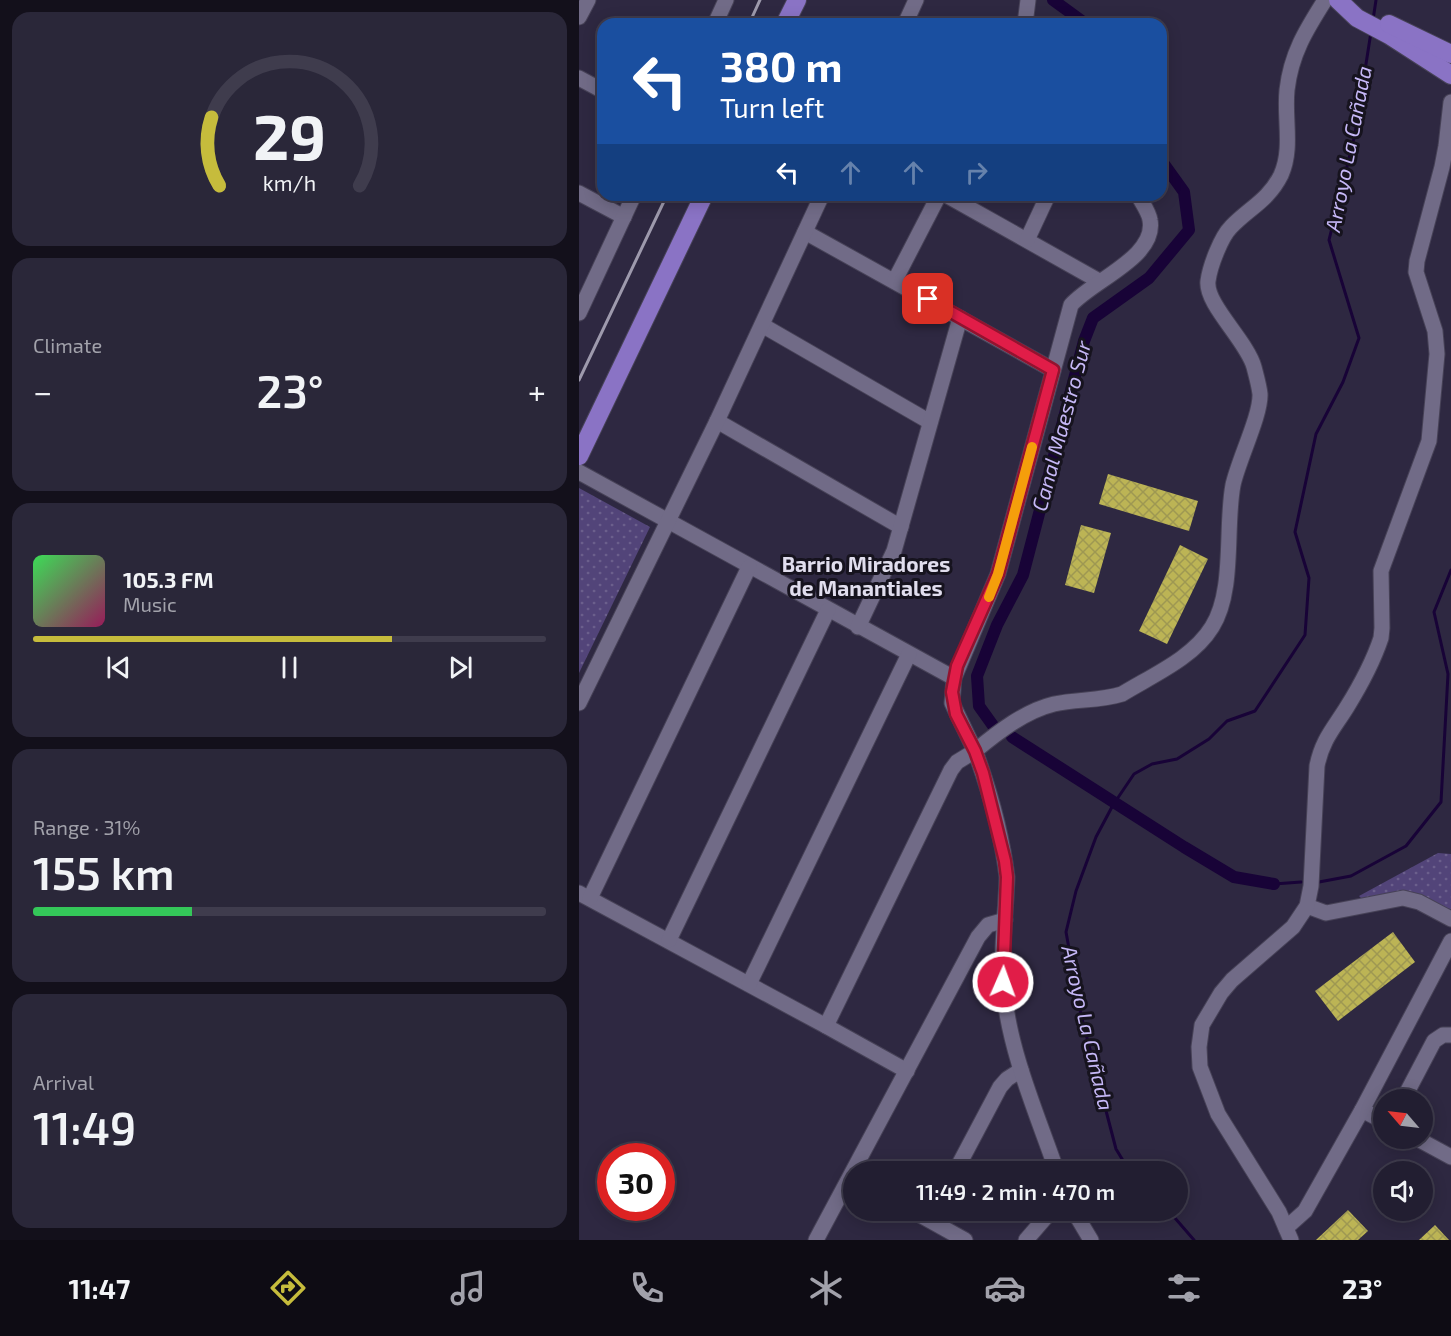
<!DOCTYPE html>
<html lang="en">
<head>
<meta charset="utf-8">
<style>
  body { margin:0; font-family:"Exo 2",sans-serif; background:#2a2739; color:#f1f3f6; height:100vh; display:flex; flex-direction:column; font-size:22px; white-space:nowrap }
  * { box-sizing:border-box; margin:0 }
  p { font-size:20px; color:#a2a2ab }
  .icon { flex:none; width:33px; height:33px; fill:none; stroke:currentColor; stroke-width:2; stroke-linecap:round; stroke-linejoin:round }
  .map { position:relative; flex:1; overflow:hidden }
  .details { display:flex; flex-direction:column; gap:12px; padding:12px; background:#13101b; width:579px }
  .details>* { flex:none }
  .guide { position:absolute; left:18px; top:18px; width:570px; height:183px; border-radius:18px; box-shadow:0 3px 15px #0003,0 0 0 2px #3f3c4d; background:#1a4fa0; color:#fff; overflow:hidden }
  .needle { width:39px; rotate:298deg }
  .controls { position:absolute; left:794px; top:1089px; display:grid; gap:12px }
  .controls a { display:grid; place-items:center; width:60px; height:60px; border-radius:50%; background:#221e31; box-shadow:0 3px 15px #0003,0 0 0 2px #3f3c4d; font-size:30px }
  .speed { position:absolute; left:18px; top:1143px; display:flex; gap:12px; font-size:30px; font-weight:700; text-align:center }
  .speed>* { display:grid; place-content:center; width:78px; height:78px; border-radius:50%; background:#221e31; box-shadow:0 3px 15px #0003,0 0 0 2px #3f3c4d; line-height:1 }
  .speed .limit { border:9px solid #d22; background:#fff; color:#111 }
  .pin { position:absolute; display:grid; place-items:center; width:51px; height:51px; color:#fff; margin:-26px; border-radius:12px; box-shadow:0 3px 9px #0006 }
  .me { position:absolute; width:66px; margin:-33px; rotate:2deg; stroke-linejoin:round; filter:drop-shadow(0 0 4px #0008) }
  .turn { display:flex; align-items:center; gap:21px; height:126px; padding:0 24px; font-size:27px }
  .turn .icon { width:78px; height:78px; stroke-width:2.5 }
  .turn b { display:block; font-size:42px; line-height:51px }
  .lanes { display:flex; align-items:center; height:57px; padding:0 24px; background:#0003; justify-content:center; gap:30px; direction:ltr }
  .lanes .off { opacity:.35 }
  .big { font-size:45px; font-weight:600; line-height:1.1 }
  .details .card { flex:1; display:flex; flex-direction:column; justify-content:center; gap:9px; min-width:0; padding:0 21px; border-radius:18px; background:#2a2739 }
  .details .dial { align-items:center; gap:0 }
  .dial svg { height:156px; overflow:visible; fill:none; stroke:#3f3c4d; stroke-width:7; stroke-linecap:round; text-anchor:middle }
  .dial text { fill:#f1f3f6; stroke:none }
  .song { display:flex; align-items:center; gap:18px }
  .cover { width:72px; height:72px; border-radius:9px; background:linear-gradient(135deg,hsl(130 70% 55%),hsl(330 70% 35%)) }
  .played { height:6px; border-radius:3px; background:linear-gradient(90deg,#c6bc3c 70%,#3f3c4d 70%) }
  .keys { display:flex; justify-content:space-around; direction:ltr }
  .heat { display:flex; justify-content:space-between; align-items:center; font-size:33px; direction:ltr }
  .charge { height:9px; border-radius:4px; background:linear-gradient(90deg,#34c759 31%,#3f3c4d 0) }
  .trip { position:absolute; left:264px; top:1161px; width:345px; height:60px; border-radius:30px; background:#221e31; box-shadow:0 3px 15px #0003,0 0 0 2px #3f3c4d; font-weight:600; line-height:60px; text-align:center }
  .tabs { display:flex; height:96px; justify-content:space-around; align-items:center; background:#0e0c14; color:#a2a2ab }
  .tabs .icon { width:42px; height:42px }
  .tabs .current { color:#c6bc3c }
  .tabs b { font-size:27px; color:#f1f3f6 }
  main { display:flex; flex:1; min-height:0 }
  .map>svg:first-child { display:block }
</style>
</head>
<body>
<main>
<section class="details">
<div class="card dial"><svg viewBox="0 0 100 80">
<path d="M14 69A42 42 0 1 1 86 69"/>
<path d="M14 69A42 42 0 0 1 10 34" stroke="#c6bc3c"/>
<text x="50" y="56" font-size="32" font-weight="700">29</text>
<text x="50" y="72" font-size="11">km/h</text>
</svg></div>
<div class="card"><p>Climate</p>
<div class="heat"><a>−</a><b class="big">23°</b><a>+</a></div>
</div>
<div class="card">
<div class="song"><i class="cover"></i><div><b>105.3 FM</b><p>Music</p></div></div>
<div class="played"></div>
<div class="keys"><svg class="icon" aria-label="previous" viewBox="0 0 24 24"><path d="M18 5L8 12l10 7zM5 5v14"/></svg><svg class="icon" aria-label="pause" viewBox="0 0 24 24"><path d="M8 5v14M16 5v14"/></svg><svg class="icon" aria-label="next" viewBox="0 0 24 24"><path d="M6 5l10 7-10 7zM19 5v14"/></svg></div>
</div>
<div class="card"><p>Range · 31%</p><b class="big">155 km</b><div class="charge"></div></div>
<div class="card"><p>Arrival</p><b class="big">11:49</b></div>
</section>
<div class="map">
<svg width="872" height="1240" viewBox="0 0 872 1240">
  <defs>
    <pattern id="park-dots" width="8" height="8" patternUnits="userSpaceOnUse" patternTransform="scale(1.5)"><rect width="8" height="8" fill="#524479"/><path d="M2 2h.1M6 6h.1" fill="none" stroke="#6b5f8c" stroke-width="1.8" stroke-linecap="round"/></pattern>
    <pattern id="building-cross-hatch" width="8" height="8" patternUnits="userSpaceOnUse" patternTransform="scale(1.5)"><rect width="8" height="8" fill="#bcb455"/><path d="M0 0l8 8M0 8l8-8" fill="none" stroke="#9e9852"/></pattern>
  </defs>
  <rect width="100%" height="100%" fill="#2e2841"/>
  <g fill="url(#park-dots)">
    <polygon points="0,488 71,527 0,673"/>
    <polygon points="859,853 872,854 872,909 784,900 780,896"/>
  </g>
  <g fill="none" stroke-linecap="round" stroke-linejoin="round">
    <g stroke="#180337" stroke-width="3">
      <polyline points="794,20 797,0"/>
      <polyline points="740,882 772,876 827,846 862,802 869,674 855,612 872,570"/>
      <polyline points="695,884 722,882"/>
      <polyline points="551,1172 537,1149 502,1015 487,932 497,891 517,837 534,805 555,774 573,764 598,759 630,739 648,721 676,711 726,635 730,578 716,532 737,434 764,382 780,338 750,240 776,134 792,32"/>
      <polyline points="589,1210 615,1240"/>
    </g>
    <g stroke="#180337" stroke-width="12">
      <polyline points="474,0 507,24"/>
      <polyline points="415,727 400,706 398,676 418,625 444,575 505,341 514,318 570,278 610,230 605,192 582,160"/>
      <polyline points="433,737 605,847 655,877 695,884"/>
    </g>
  </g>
  <g fill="url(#building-cross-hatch)">
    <polygon points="529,474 619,501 610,531 520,504"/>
    <polygon points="502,525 532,533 515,593 486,585"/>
    <polygon points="601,545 629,559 588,644 560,631"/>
    <polygon points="814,932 836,962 759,1021 736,991"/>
    <polygon points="769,1210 789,1231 779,1240 737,1240"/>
    <polygon points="856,1225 870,1240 840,1240"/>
  </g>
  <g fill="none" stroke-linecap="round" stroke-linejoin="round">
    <g stroke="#474257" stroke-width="17">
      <g id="minor">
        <polyline points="0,17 9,0"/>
        <polyline points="136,24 147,0"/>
        <polyline points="326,24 337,0"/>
        <polyline points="446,24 449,0"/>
        <polyline points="0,78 24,91"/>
        <polyline points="0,193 45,217"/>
        <polyline points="367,195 520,281"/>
        <polyline points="226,232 474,370"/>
        <polyline points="448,240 469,195"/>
        <polyline points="316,280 360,195"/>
        <polyline points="0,313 55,195"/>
        <polyline points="183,325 351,422"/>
        <polyline points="138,421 322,527"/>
        <polyline points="0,472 375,678"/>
        <polyline points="279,627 315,551 381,318"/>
        <polyline points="0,703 138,421 243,195"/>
        <path d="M0 893 247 1026 372 770 378 762 396 751 373 703 375 678 419 574 492 305C514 280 578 257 571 220 570 212 563 203 559 195"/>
        <polyline points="11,898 170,567"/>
        <polyline points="728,906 747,913 824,898 840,902 872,919"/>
        <polyline points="90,940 249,610"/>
        <polyline points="170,984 330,654"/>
        <polyline points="247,1026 328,1071"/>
        <polyline points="824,1100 855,1041 864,1035 872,1035"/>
        <polyline points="783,1110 804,1121"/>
        <polyline points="837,1138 872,1157"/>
        <polyline points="376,1172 421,1087 428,1079 442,1070"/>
        <path d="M478 1172C458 1114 431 1053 425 992 421 956 427 913 428 877 423 836 410 789 396 751 419 732 446 711 475 704 498 699 521 701 543 694 574 675 614 658 633 627 656 591 646 527 654 485 659 461 682 415 681 394 680 385 677 375 675 367 668 341 626 304 629 281 631 266 642 237 652 227 670 208 689 201 702 175 714 148 705 119 708 90 712 54 727 30 746 0"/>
        <polyline points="332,1210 386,1240"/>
        <polyline points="494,1210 512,1240"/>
        <polyline points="707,1228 726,1211 783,1110 872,941"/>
        <polyline points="237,1240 399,937 409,925 426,920"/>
        <polyline points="447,1240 473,1210"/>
        <path d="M712 1240 700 1212 639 1114 621 1067 620 1047 623 1025 642 993 653 980 714 927 728 906 732 886 738 766C743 740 755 728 768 707 781 686 794 662 802 638L803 628 802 571 850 441 858 354 856 331 837 272 838 261 863 167 867 146 872 102"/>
      </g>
    </g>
    <g stroke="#474257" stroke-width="20">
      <g id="major">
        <polyline points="759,0 778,18 810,35 872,75"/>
        <polyline points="206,24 218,0"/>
        <polyline points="810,24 872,54"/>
        <polyline points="0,456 125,195"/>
      </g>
    </g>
    <use href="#minor" stroke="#716b87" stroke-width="15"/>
    <use href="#major" stroke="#8a73c5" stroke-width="18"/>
    <g stroke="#9e9aad" stroke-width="3">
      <polyline points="170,24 181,0"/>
      <polyline points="0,380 88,195"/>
    </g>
  </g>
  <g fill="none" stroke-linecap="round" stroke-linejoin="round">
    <g stroke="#92132f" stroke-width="15">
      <polyline id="route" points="349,299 474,370 419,574 378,666 373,692 377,714 396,751 404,773 426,861 428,877 424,982"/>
    </g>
    <use href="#route" stroke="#e11d48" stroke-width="10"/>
    <polyline stroke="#f59e0b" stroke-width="10" points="410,597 419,574 453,447"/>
  </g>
  <g text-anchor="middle" stroke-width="6" stroke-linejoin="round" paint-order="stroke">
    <g font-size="21" font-style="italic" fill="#c6b8f7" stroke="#16131e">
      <text transform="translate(770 149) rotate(-79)" y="7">Arroyo La Cañada</text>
      <text transform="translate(483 426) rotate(-75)" y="7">Canal Maestro Sur</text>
      <text transform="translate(508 1028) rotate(77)" y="7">Arroyo La Cañada</text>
    </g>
    <g font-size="21" font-weight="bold" fill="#e1deee" stroke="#16131e">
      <text x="287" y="572">Barrio Miradores<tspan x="287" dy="24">de Manantiales</tspan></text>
    </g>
  </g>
</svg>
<div class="controls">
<a><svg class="needle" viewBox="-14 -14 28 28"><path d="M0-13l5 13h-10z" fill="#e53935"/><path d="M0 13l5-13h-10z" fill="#a2a2ab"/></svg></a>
<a><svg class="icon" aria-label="sound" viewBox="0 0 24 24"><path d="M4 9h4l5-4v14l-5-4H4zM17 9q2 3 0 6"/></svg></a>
</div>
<div class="speed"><div class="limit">30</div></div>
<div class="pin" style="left:349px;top:299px;background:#d93025"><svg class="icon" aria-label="arrive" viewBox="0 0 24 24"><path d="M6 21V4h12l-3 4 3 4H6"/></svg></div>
<svg class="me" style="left:424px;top:982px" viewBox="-20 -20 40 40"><circle r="17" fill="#e11d48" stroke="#fff" stroke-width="3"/><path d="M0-11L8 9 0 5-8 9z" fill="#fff"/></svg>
<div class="trip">11:49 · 2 min · 470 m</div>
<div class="guide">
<div class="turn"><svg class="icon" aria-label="left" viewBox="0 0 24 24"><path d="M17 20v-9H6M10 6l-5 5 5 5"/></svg><div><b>380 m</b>Turn left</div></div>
<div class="lanes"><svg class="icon" aria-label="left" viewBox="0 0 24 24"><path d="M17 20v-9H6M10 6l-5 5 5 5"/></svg><svg class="icon off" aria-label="ahead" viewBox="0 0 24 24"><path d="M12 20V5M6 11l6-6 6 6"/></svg><svg class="icon off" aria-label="ahead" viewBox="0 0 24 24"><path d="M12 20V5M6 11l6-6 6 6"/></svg><svg class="icon off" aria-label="right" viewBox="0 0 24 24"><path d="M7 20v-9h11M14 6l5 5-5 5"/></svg></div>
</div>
</div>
</main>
<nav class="tabs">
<b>11:47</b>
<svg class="icon current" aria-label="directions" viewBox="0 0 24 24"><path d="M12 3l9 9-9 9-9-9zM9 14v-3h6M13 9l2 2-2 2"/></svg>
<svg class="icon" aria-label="music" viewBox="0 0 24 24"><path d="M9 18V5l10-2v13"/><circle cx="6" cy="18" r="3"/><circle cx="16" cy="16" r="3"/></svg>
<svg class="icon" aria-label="phone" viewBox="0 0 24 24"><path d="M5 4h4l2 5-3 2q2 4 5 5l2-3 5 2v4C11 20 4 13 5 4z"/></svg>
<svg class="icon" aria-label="climate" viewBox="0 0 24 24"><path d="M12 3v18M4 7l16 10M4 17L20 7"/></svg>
<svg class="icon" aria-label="car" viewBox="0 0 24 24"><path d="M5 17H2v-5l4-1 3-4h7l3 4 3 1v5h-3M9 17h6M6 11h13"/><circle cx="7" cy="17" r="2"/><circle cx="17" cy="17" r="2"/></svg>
<svg class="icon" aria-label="filters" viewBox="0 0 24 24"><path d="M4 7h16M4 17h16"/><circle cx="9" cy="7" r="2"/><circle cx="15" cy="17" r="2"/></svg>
<b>23°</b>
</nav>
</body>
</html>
